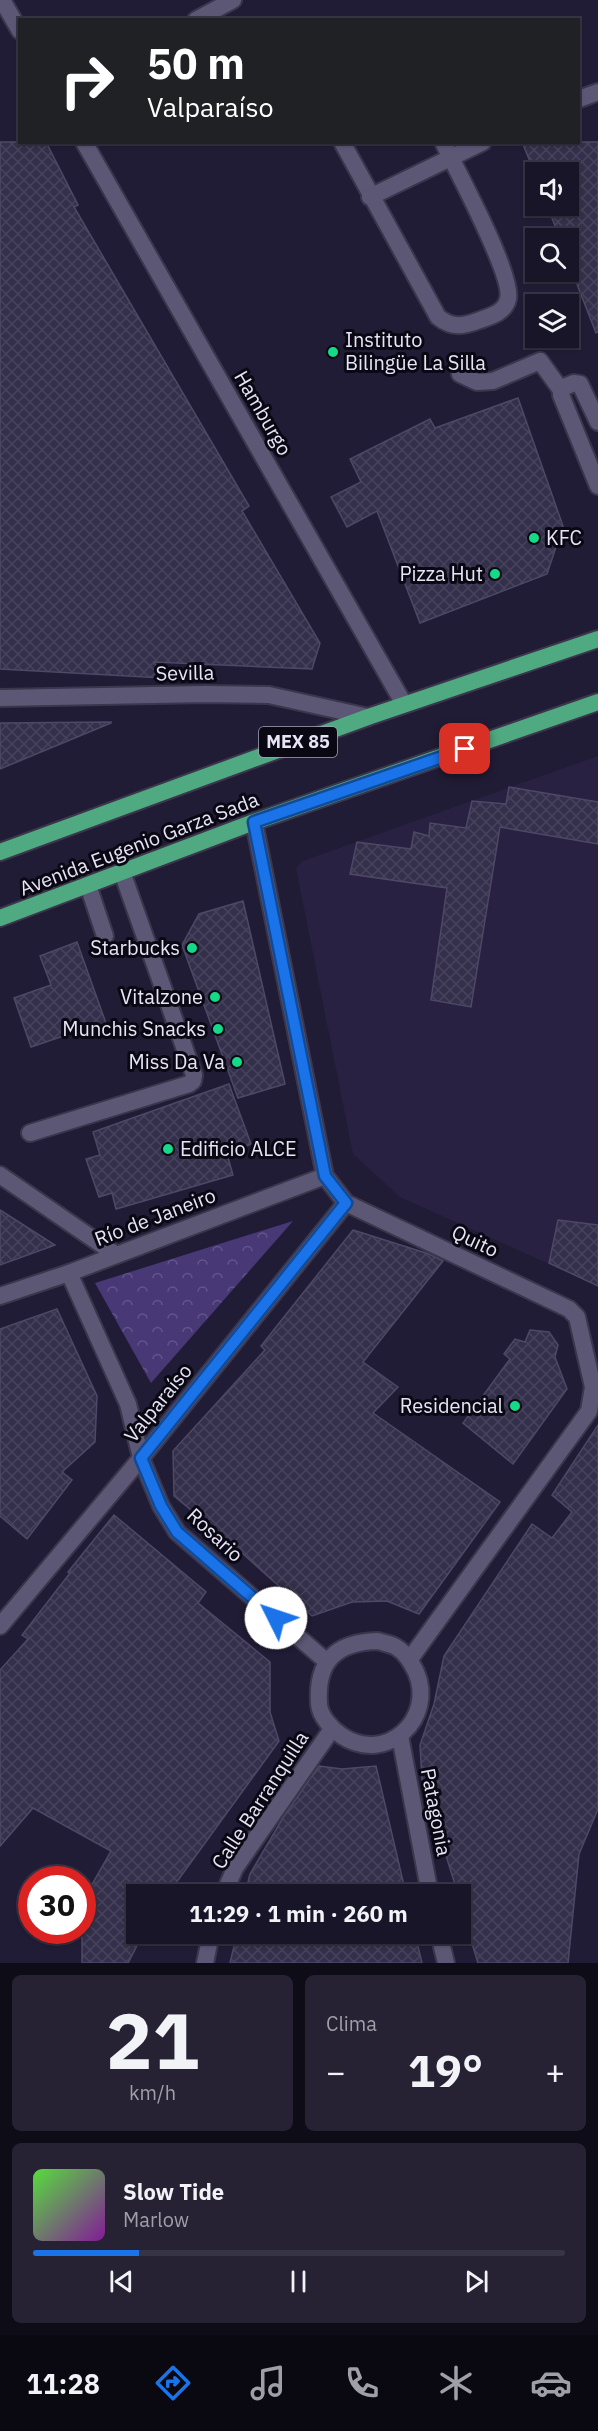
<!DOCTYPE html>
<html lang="es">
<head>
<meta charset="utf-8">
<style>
  body { margin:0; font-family:"IBM Plex Sans",sans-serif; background:#262234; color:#f1f3f6; height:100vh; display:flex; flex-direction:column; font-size:22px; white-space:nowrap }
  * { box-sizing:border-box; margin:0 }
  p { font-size:20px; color:#9f9fa8 }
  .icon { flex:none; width:33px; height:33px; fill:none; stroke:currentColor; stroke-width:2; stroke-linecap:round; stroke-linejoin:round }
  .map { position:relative; height:1963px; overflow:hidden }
  .sheet { display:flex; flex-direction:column; gap:12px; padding:12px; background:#0e0c16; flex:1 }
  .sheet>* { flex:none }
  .guide { position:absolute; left:18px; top:18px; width:562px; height:126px; border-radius:0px; box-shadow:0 2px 4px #0004,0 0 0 2px #373445; background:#202124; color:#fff; overflow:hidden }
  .controls { position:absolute; left:525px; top:162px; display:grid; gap:12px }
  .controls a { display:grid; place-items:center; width:54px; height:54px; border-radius:0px; background:#191528; box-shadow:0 2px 4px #0004,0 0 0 2px #373445; font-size:30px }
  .speed { position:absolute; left:18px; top:1866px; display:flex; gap:12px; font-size:30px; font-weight:700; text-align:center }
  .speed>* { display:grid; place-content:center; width:78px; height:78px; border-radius:50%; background:#191528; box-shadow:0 2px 4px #0004,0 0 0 2px #373445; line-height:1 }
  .speed .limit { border:9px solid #d22; background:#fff; color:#111 }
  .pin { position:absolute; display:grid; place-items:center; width:51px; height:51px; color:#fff; margin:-26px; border-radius:12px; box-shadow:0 3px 9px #0006 }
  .me { position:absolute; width:66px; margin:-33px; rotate:311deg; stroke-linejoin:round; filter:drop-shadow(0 0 4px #0008) }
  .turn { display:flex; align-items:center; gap:21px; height:126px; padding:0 30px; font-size:27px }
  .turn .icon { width:78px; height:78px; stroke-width:2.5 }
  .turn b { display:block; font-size:42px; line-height:51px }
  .big { font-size:45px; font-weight:700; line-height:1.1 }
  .sheet .tile { flex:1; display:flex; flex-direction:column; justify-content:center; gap:9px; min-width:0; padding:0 21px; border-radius:9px; background:#262234 }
  .sheet .dial { align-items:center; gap:0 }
  .dial b { font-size:78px; line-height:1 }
  .song { display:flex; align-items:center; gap:18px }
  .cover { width:72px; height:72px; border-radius:9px; background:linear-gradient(135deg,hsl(110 70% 55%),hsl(290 70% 35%)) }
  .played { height:6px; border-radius:3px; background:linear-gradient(90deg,#1a73e8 20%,#373445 20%) }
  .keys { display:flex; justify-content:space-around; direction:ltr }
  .heat { display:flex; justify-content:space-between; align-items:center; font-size:33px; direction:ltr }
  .sheet .tiles { flex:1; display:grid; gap:12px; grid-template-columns:1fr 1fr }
  .tile:last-child { grid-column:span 2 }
  .trip { position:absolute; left:126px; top:1884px; width:345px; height:60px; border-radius:0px; background:#191528; box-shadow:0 2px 4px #0004,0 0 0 2px #373445; font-weight:700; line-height:60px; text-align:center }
  .dock { display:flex; height:96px; justify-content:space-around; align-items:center; background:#0a0810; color:#9f9fa8 }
  .dock .icon { width:42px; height:42px }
  .dock .active { color:#1a73e8 }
  .dock b { font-size:27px; color:#f1f3f6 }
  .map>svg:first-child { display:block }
</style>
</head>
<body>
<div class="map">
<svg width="598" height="1963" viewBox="0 0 598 1963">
  <defs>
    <pattern id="park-crowns" width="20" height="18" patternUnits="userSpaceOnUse" patternTransform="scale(1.5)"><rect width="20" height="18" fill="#483876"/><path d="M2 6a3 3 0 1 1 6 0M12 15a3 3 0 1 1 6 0" fill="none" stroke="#62558a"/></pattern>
    <pattern id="building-cross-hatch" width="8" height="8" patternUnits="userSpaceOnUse" patternTransform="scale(1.5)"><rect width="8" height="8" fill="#342f4a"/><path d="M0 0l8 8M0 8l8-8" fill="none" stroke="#48435c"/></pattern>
  </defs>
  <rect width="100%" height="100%" fill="#211c35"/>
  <polygon fill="#282141" points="598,756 598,1286 400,1197 353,1154 296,868 303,861"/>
  <polygon fill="url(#park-crowns)" points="293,1221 151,1383 95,1283"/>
  <g fill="url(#building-cross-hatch)" stroke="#4e4866" stroke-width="1.5">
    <polygon points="0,142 46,142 78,205 74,207 249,506 242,511 320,643 312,669 154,662 163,678 0,669"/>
    <polygon points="522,142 598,142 598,332 596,333 568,261 568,238 560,238 547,206 568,206 568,172 536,172 536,176"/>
    <polygon points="518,398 563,526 547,574 420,623 377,511 347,527 331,497 361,482 350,459 430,419 435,428"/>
    <polygon points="111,722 111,723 0,769 0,723"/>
    <polygon points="509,787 598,802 598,844 500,827 471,1007 431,1000 447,888 350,874 357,842 411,849 414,832 429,836 430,823 466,828 472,801 506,804"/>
    <polygon points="243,901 285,1084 238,1098 182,945 199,914"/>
    <polygon points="77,942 107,1026 80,1036 78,1031 31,1047 14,998 51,985 40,956"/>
    <polygon points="229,1084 251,1144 227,1154 233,1175 116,1209 112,1193 99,1197 86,1159 100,1155 93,1132"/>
    <polygon points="0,1210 55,1245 0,1265"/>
    <polygon points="558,1220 598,1225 598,1286 549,1263"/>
    <polygon points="353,1230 429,1254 443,1261 363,1362 398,1387 373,1413 500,1502 419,1614 387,1601 352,1602 312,1616 232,1544 174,1496 173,1451 265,1350 261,1346"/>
    <polygon points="57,1309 97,1396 95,1442 62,1472 72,1480 27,1539 0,1516 0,1329"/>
    <polygon points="530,1330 549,1332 558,1345 555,1357 567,1389 513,1464 463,1423 510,1359 504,1354 515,1339 525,1342"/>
    <polygon points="598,1425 598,1809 579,1854 568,1963 478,1963 460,1904 460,1894 458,1894 422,1779 420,1745 434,1704 444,1656 532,1524 552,1538 572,1512 552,1495"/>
    <polygon points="114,1515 206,1592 198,1603 270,1662 270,1712 279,1741 168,1894 136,1894 136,1934 143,1934 128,1963 82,1963 82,1902 111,1851 33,1808 0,1846 0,1670 28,1639 22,1635 70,1573 68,1572"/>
    <polygon points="319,1766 342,1769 376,1766 406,1894 245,1894 250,1874 284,1816"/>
    <polygon points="237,1934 415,1934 422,1963 230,1963"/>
  </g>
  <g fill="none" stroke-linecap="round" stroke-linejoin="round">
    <g stroke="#3b364c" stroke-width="20">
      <g id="service">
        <polyline points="579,99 598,92"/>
        <path d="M342 142 438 317C453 329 464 326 480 320 492 316 505 312 508 299 514 276 456 169 443 142"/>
        <polyline points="370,197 483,142"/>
        <polyline points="460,374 477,382 493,381 540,361 561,390"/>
        <polyline points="598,422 580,384 574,383 562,388 561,395 598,486"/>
        <polyline points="88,885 105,936"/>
        <polyline points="30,1133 189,1084 193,1081 194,1075 122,872"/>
      </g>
    </g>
    <g stroke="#3b364c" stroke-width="20">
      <g id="minor">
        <polyline points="2,0 20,31"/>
        <polyline points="196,20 233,0"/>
        <polyline points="84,142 404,704"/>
        <polyline points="0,698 205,694 269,695 368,717"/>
        <polyline points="254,822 325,1176 346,1203 569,1309 577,1317 593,1387 589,1411 410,1659"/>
        <polyline points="0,1175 115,1254"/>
        <polyline points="69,1273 128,1404 141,1458 161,1506 177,1532 326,1661"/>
        <polyline points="0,1296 69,1273 325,1176"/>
        <polyline points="0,1626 141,1458 346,1203"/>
        <path d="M378 1641C384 1643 391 1644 396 1647 406 1653 411 1662 416 1672 436 1718 387 1765 342 1736 332 1729 320 1717 319 1704 316 1661 336 1642 378 1641Z"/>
        <polyline points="400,1736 430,1894"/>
        <polyline points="224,1894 235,1868 332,1729"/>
        <polyline points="439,1934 446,1963"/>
        <polyline points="205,1963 211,1934"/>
      </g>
    </g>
    <g stroke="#3b364c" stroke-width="20">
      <g id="trunk">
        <polyline points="0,852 368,717 598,639"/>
        <polyline points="0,918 254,822 598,702"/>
      </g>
    </g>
    <use href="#service" stroke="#5c5775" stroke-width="16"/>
    <use href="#minor" stroke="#5c5775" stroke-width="16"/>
    <use href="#trunk" stroke="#4faa81" stroke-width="16"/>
  </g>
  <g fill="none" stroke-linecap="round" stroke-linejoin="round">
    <g stroke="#114b97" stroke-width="15">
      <polyline id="route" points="276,1618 177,1532 161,1506 141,1458 346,1203 325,1176 254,822 465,749"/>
    </g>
    <use href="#route" stroke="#1a73e8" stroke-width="10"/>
  </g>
  <g fill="#14d989" stroke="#0a0813" stroke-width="2">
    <circle cx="333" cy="352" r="6"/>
    <circle cx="534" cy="538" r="6"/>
    <circle cx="495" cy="574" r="6"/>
    <circle cx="192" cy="948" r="6"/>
    <circle cx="215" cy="997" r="6"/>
    <circle cx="218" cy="1029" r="6"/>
    <circle cx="237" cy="1062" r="6"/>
    <circle cx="168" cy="1149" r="6"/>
    <circle cx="515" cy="1406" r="6"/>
  </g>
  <g text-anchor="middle" stroke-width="6" stroke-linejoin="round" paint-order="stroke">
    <rect fill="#0a0813" stroke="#a5a2b2" stroke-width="1.5" x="259" y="727" width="78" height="30" rx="4.5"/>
    <g font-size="18" font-weight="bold" fill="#e7e4f6">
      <text x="298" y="748">MEX 85</text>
    </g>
    <g font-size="20" fill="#e7e4f6" stroke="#0a0813" text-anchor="end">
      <text x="345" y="347" text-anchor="start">Instituto<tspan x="345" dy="23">Bilingüe La Silla</tspan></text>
      <text x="546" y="545" text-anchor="start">KFC</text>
      <text x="483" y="581">Pizza Hut</text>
      <text x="180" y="955">Starbucks</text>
      <text x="203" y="1004">Vitalzone</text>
      <text x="206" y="1036">Munchis Snacks</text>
      <text x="225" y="1069">Miss Da Va</text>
      <text x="180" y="1156" text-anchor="start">Edificio ALCE</text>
      <text x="503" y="1413">Residencial</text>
    </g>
    <g font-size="20" fill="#e7e4f6" stroke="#0a0813">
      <text transform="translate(263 413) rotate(60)" y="7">Hamburgo</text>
      <text transform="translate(185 673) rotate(-1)" y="7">Sevilla</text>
      <text transform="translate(139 844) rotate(-21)" y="7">Avenida Eugenio Garza Sada</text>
      <text transform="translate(155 1217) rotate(-21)" y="7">Río de Janeiro</text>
      <text transform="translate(475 1241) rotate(25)" y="7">Quito</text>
      <text transform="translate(158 1403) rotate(-51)" y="7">Valparaíso</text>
      <text transform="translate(215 1535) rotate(43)" y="7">Rosario</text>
      <text transform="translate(260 1800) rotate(-57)" y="7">Calle Barranquilla</text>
      <text transform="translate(436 1812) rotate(79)" y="7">Patagonia</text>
    </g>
  </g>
</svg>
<div class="controls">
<a><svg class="icon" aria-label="sound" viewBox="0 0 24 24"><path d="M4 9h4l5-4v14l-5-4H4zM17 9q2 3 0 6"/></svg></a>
<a><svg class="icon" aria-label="search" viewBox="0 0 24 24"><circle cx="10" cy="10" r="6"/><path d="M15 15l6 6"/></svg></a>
<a><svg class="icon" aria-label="layers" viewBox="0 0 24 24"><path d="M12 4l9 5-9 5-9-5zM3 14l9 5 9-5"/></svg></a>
</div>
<div class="speed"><div class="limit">30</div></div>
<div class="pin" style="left:465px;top:749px;background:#d93025"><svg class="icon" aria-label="arrive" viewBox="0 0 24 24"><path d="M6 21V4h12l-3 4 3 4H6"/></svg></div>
<svg class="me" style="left:276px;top:1618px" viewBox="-20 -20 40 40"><circle r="19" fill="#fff"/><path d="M0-13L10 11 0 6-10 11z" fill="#1a73e8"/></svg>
<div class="trip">11:29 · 1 min · 260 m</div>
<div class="guide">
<div class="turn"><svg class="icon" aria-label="right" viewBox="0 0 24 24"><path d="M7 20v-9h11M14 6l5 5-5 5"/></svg><div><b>50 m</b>Valparaíso</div></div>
</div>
</div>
<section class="sheet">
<div class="tiles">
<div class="tile dial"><b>21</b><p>km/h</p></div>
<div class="tile"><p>Clima</p>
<div class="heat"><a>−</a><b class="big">19°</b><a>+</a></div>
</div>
<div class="tile">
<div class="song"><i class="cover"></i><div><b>Slow Tide</b><p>Marlow</p></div></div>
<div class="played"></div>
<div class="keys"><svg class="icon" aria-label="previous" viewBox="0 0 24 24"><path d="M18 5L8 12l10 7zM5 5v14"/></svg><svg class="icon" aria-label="pause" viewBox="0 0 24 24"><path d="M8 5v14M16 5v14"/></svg><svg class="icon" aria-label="next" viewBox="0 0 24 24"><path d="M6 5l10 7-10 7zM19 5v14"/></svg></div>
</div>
</div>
</section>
<nav class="dock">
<b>11:28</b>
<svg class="icon active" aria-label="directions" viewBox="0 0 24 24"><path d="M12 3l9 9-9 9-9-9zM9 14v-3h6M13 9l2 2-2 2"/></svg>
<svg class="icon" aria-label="music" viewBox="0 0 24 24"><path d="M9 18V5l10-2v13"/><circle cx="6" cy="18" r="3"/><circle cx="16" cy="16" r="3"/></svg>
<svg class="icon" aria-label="phone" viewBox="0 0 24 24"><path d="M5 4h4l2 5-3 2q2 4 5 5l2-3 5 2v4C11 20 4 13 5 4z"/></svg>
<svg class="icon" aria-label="climate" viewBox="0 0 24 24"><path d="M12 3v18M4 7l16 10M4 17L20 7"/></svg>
<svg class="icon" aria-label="car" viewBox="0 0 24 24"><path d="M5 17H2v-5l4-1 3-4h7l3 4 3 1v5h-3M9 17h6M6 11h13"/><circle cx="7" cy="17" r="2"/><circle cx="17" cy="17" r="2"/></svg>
</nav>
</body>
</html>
